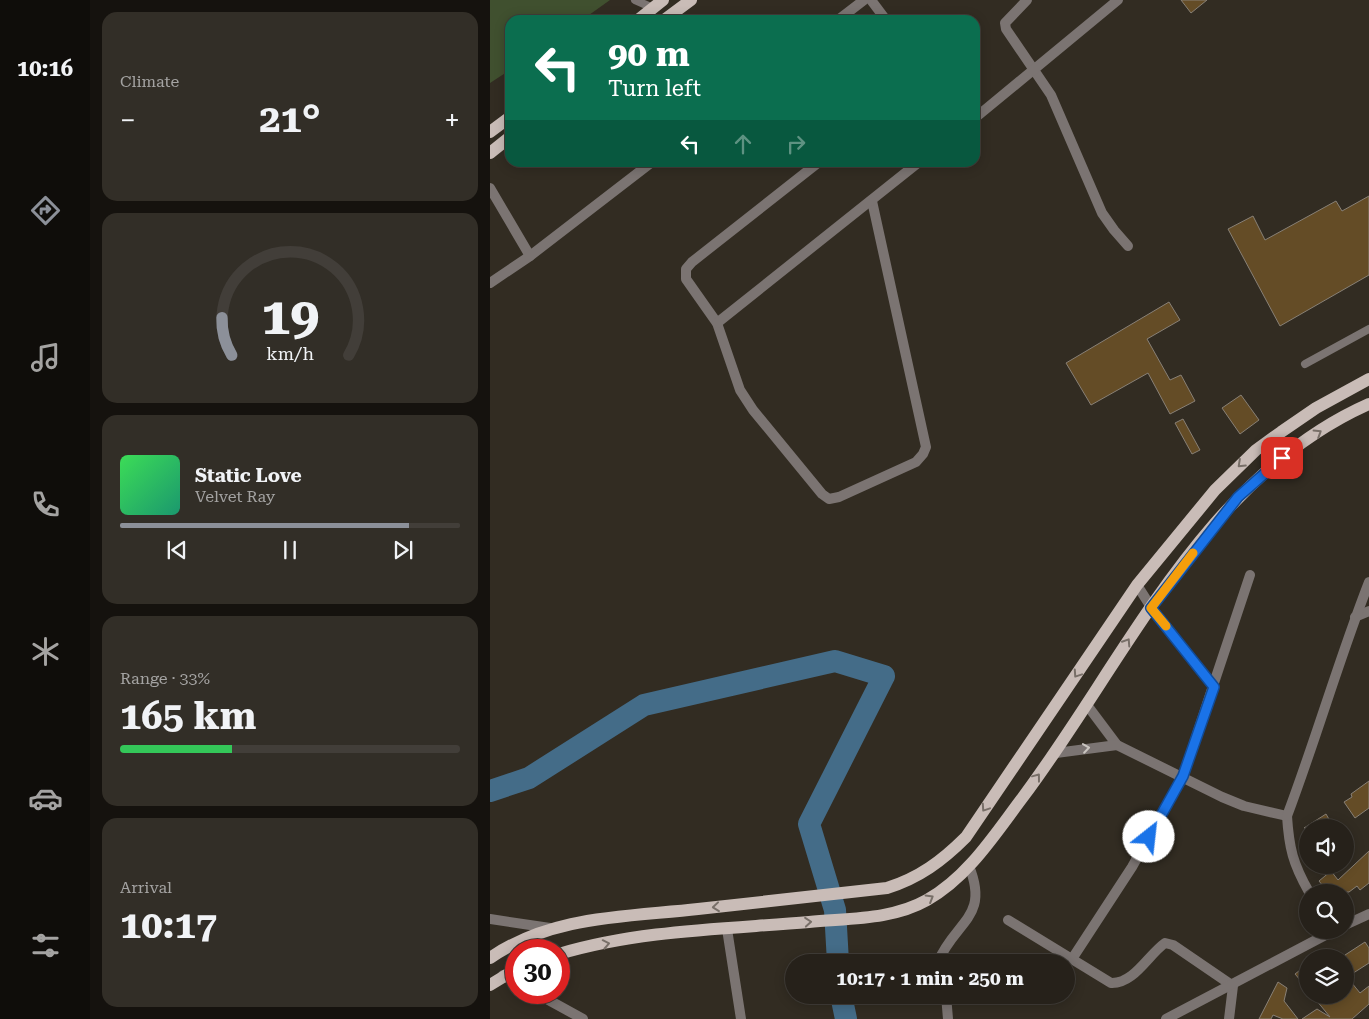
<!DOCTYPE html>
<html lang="en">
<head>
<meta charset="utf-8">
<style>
  body { margin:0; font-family:"Roboto Serif",serif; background:#322e27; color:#f1f3f6; height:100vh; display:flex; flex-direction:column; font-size:19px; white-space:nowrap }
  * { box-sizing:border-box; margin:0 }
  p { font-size:16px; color:#a4a3a2 }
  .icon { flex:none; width:28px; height:28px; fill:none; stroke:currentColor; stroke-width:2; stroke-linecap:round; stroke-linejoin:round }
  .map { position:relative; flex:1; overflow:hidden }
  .sheet { display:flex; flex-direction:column; gap:12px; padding:12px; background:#15120e; width:400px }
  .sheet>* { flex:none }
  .top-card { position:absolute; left:15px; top:15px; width:475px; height:152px; border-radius:15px; box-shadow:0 2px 12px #0003,0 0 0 1px #423e39; background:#0b6e4f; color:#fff; overflow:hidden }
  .buttons { position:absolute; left:809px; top:819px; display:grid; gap:10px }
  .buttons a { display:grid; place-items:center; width:55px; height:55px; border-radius:50%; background:#26211a; box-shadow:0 2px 12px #0003,0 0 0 1px #423e39; font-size:25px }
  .speed { position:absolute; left:15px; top:939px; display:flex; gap:10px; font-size:25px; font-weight:700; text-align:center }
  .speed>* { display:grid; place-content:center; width:65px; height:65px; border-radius:50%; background:#26211a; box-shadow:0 2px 12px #0003,0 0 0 1px #423e39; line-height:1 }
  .speed .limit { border:8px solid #d22; background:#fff; color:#111 }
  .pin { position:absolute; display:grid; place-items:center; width:42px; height:42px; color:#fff; margin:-21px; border-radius:10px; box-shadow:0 2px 8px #0006 }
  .me { position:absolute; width:55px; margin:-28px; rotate:29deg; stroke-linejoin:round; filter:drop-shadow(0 0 4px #0008) }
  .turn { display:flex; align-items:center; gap:18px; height:105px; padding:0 20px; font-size:22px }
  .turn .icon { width:65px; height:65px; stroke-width:2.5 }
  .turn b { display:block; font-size:35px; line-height:42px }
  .lanes { display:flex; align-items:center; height:48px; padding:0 20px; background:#0003; justify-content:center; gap:25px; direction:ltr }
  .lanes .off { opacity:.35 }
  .big { font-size:38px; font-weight:700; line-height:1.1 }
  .sheet .widget { flex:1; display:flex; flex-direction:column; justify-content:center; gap:8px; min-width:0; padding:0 18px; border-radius:15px; background:#322e27 }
  .sheet .dial { align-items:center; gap:0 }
  .dial svg { height:130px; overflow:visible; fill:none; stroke:#423e39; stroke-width:7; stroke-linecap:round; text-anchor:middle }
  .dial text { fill:#f1f3f6; stroke:none }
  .song { display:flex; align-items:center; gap:15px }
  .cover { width:60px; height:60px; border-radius:8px; background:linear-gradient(135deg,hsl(130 70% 55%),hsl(160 70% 35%)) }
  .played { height:5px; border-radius:2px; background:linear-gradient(90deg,#8c9099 85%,#423e39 85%) }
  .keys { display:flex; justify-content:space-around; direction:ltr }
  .heat { display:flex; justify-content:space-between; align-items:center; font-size:28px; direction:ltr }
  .charge { height:8px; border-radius:4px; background:linear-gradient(90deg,#34c759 33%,#423e39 0) }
  .trip { position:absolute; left:295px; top:954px; width:290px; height:50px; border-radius:25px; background:#26211a; box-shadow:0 2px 12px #0003,0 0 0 1px #423e39; font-weight:700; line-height:50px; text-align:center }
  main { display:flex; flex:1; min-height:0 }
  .dock { display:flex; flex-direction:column; width:90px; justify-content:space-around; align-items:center; background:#0f0d0a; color:#a4a3a2 }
  .dock .icon { width:35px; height:35px }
  .dock .current { color:#8c9099 }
  .dock b { font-size:22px; color:#f1f3f6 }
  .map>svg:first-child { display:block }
</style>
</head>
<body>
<main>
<nav class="dock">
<b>10:16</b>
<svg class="icon current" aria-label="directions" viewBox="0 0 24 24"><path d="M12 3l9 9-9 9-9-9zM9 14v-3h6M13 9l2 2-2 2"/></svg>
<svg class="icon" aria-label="music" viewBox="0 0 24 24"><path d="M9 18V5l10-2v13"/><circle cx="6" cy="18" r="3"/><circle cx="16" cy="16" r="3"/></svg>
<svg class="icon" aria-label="phone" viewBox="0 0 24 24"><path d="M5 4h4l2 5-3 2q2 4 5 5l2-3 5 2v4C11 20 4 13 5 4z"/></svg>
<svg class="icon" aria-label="climate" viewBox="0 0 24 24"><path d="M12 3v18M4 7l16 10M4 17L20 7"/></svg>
<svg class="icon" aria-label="car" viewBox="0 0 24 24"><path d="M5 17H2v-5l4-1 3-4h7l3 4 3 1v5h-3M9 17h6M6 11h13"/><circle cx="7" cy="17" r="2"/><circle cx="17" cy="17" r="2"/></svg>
<svg class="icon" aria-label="filters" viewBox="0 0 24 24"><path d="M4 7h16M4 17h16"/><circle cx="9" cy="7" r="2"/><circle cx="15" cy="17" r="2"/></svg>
</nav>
<section class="sheet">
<div class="widget"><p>Climate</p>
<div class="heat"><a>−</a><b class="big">21°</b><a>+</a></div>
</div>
<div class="widget dial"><svg viewBox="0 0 100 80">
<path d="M14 69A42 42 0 1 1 86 69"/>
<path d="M14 69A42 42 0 0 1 8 46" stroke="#8c9099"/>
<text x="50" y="56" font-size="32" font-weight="700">19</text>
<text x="50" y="72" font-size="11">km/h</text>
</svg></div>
<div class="widget">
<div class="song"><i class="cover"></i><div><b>Static Love</b><p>Velvet Ray</p></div></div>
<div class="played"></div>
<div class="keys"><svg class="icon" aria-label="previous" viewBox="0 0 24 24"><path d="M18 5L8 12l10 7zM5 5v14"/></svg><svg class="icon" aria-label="pause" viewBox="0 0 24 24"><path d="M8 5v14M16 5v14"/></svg><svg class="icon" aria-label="next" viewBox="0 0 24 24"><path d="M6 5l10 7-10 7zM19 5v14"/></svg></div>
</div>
<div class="widget"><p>Range · 33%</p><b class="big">165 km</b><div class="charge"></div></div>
<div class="widget"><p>Arrival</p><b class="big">10:17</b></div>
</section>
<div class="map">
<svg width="879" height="1019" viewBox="0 0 879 1019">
  <rect width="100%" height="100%" fill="#322c22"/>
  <polygon fill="#40502f" points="0,0 120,0 92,20 20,20 20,70 0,83"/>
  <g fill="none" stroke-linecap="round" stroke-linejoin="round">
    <g stroke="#446c88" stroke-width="22">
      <polyline points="0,791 39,778 154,705 345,661 394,676 319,824 345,910 348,962"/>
      <polyline points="351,995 356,1019"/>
    </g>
  </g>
  <g fill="#644c26" stroke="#888076">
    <polygon points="691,0 717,0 701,13"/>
    <polygon points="879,196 879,275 790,326 738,229 763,216 775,240 846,201 852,211"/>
    <polygon points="679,302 690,320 657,339 680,380 691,375 705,401 680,414 658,373 601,405 576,363"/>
    <polygon points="751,395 769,420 750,434 732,408"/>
    <polygon points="693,419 710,450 702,454 685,423"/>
    <polygon points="879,781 879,808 865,818 854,802 862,797 861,794"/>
    <polygon points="836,814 844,828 814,828"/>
    <polygon points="879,851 879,883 870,890 867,886 859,892 838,892 829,881 841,871 848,880"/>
    <polygon points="875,942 879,948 879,963 857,977 870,993 879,986 879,1004 862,1019 812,1019 827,1009 840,1017 822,995 855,995 855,955"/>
    <polygon points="818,964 818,989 805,974"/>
    <polygon points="788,982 797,988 794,1001 808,1019 793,1019 783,1015 781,1019 769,1019"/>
  </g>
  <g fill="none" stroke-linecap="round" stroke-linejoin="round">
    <g stroke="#7b7472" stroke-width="8">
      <polyline points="145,0 163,8"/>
      <polyline points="815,364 879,329"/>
    </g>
    <g stroke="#7b7472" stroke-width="10">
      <polyline points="381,0 396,20"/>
      <polyline points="537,0 515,23 516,29 561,95 612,213 624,230 638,246"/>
      <polyline points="348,20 374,0"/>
      <polyline points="485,118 628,0"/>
      <polyline points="329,162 202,262 196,269 196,279 227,323 250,390 263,410 332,494 339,499 349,497 426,462 433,454 436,447 382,201"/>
      <polyline points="0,188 40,256"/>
      <polyline points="0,283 40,256 162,162"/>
      <polyline points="227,323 429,162"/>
      <polyline points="647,585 661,607 724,687"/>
      <polyline points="865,617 879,611"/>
      <path d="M597 705 627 745 732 797 754 806 797 816C799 848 803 864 819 892"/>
      <polyline points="566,753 627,745"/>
      <path d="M797 816C826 739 849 659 879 582"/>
      <polyline points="0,919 60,928"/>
      <path d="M518 920 621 983C644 984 658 955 675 943L683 945 743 986 739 1019"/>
      <polyline points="855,925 879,914"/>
      <polyline points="237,929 251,1019"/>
      <polyline points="582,959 642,867 693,776 760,575"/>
      <path d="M448 962C465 921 500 918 479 866"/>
      <polyline points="13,975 26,983"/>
      <polyline points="44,992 93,1019"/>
      <polyline points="456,995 458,1019"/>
      <polyline points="676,1019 845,930"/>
    </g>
    <g stroke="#c9bcb7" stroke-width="12">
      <polyline points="148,20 173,0"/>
      <polyline points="174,20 201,0"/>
      <polyline points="0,132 20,117"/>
      <polyline points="0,153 20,137"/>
      <path d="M69 954C149 930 236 929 319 922 358 918 402 920 437 900 478 877 505 834 533 797 635 661 714 477 879 404"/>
      <path d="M0 958C62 915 136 917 208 909 271 902 334 895 397 888 429 878 452 861 476 837L647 585 725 490 766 450 791 432 826 408 879 379"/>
      <polyline points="0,985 26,969"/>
    </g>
  </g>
  <defs><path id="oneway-chevron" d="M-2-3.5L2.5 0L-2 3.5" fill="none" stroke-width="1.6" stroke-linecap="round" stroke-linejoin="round" transform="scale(1.25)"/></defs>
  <g stroke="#786f68">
    <use href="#oneway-chevron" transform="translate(828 433) rotate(-32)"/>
    <use href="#oneway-chevron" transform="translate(751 464) rotate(137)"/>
    <use href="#oneway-chevron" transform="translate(637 642) rotate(-57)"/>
    <use href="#oneway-chevron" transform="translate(587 674) rotate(124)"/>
    <use href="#oneway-chevron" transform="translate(547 777) rotate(-53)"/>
    <use href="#oneway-chevron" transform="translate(495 808) rotate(124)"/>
    <use href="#oneway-chevron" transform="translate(440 898) rotate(-31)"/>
    <use href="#oneway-chevron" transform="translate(226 907) rotate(174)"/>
    <use href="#oneway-chevron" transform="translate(318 922) rotate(-5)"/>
    <use href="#oneway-chevron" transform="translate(116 944) rotate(-11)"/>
  </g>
  <use stroke="#cac5c0" href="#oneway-chevron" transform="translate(596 748) rotate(-8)"/>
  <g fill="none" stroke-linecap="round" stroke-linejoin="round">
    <g stroke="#114b97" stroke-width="12">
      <polyline id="route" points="659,837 693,776 724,687 661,608 748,497 792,458"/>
    </g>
    <use href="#route" stroke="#1a73e8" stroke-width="9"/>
    <polyline stroke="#f59e0b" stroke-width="9" points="676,626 661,608 703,553"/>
  </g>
</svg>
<div class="buttons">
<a><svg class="icon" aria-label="sound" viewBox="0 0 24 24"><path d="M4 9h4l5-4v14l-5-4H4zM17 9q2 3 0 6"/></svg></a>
<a><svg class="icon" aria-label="search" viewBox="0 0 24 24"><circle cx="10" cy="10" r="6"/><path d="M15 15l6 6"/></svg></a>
<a><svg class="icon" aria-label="layers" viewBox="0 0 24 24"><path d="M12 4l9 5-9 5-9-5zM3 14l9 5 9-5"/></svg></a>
</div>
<div class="speed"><div class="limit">30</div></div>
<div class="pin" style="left:792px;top:458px;background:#d93025"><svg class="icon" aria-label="arrive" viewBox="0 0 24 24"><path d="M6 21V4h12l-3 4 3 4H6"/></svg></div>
<svg class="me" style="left:659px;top:837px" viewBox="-20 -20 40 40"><circle r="19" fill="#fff"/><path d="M0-13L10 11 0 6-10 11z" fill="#1a73e8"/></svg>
<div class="trip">10:17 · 1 min · 250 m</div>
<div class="top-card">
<div class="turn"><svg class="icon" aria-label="left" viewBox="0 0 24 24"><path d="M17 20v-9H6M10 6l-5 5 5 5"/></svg><div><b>90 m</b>Turn left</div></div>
<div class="lanes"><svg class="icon" aria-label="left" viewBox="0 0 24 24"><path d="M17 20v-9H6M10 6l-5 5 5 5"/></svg><svg class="icon off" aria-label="ahead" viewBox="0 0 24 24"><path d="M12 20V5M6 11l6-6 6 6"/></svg><svg class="icon off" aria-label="right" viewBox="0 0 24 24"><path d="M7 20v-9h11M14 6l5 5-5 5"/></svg></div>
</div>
</div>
</main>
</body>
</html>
